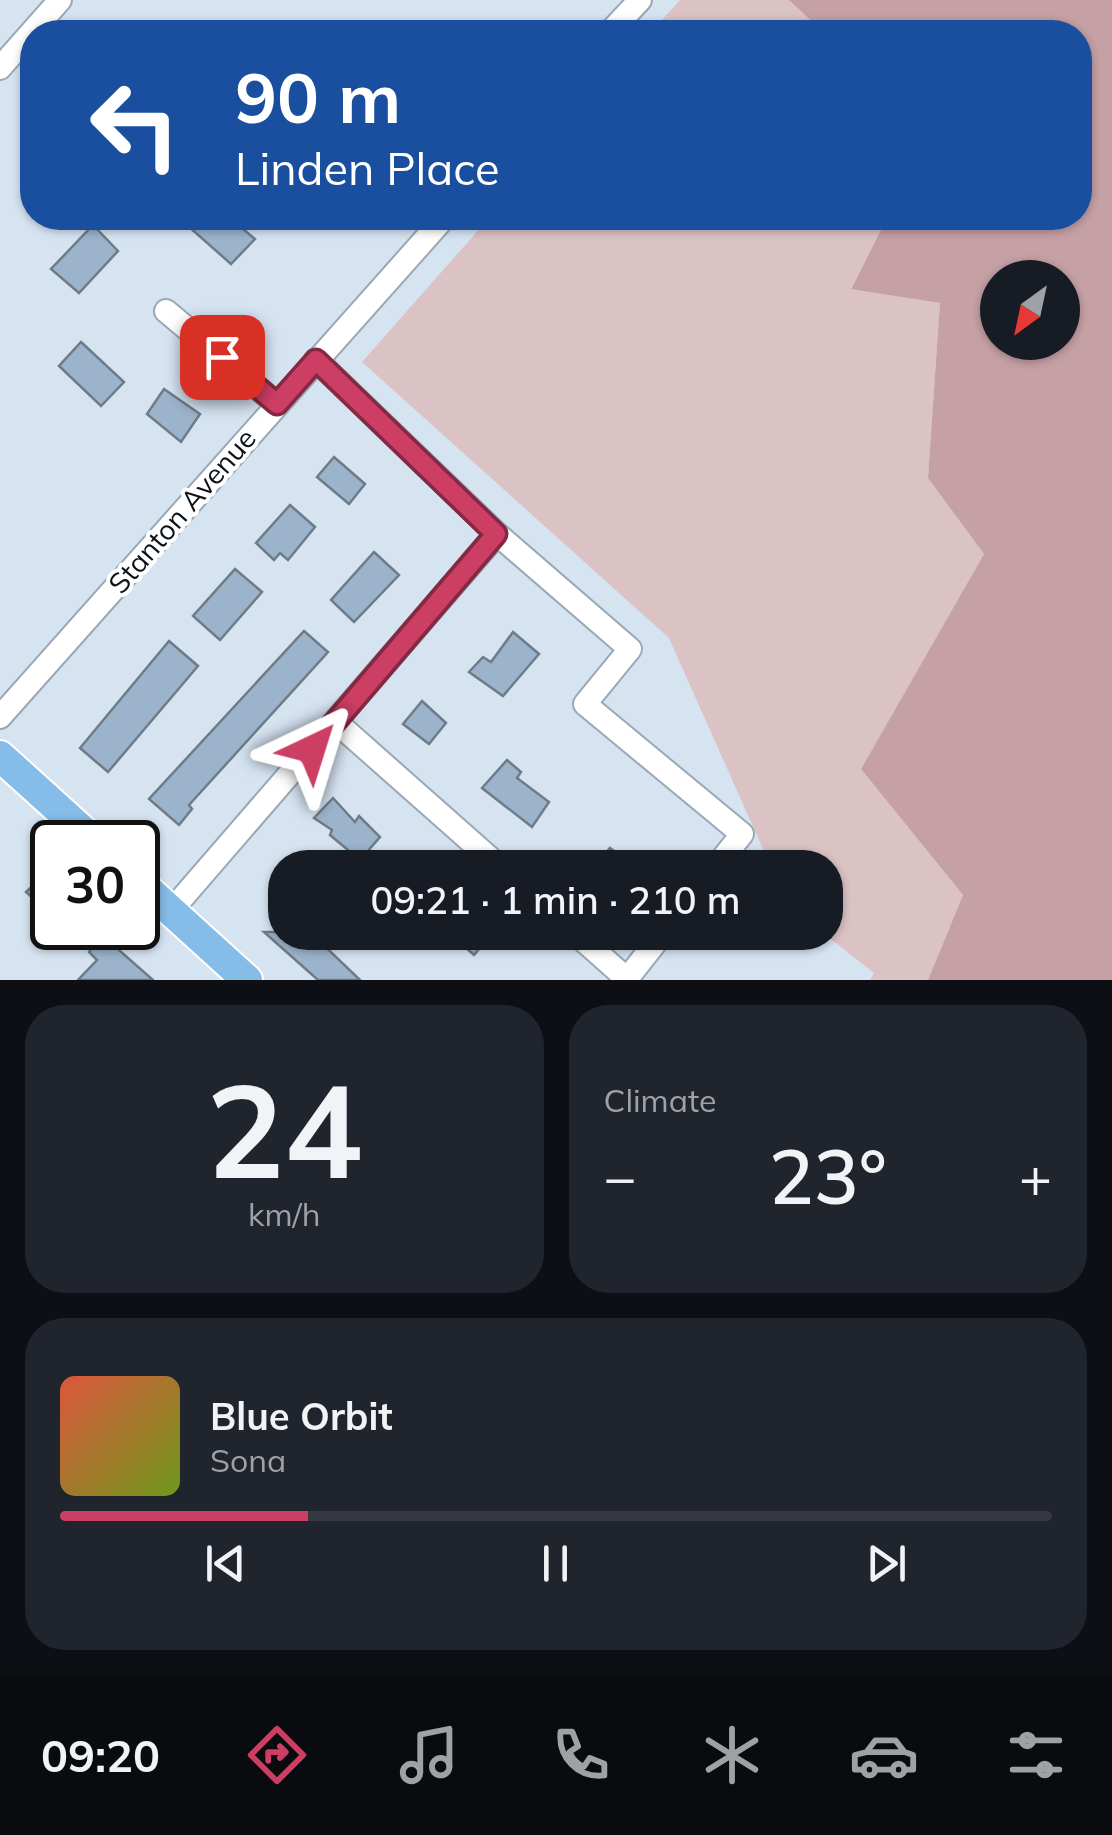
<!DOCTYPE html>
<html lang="en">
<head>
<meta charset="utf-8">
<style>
  body { margin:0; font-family:Mulish,sans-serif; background:#20242c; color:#f1f3f6; height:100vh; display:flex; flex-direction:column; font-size:38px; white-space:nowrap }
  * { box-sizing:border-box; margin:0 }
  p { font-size:32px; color:#9ea1a6 }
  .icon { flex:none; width:55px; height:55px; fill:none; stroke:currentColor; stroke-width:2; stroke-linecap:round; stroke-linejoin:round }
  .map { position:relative; height:980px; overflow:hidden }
  .drawer { display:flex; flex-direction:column; gap:25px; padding:25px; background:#0d0f14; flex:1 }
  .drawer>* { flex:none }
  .banner { position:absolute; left:20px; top:20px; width:1072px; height:210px; border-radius:40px; box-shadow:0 2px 8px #0004; background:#1a4fa0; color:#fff; overflow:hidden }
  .needle { width:65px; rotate:213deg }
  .fabs { position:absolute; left:980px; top:260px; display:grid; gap:20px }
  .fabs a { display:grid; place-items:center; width:100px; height:100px; border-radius:50%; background:#171b24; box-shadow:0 2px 8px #0004; font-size:50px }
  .speed { position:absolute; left:30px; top:820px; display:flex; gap:20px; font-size:50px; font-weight:700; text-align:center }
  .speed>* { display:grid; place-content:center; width:130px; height:130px; border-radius:50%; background:#171b24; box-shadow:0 2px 8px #0004; line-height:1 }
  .speed .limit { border:5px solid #111; border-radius:15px; background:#fff; color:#111 }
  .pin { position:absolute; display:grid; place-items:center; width:85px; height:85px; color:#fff; margin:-42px; border-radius:20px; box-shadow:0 5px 15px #0006 }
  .me { position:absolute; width:110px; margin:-55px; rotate:41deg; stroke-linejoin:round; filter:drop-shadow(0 0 8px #0008) }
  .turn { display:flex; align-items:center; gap:35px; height:210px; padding:0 50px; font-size:45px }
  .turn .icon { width:130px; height:130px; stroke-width:2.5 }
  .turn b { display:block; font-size:70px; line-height:85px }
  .big { font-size:75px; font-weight:600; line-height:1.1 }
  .drawer .card { flex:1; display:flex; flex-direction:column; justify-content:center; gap:15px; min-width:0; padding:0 35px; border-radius:40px; background:#20242c }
  .drawer .dial { align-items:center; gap:0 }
  .dial b { font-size:130px; line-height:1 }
  .song { display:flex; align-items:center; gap:30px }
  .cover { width:120px; height:120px; border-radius:15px; background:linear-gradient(135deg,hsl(10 70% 55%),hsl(80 70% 35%)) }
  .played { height:10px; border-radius:5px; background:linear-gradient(90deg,#cd3e65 25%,#363941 25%) }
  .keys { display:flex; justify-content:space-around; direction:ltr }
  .heat { display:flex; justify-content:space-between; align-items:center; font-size:55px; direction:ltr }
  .drawer .tiles { flex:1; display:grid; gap:25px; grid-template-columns:1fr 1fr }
  .card:last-child { grid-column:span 2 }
  .trip { position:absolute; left:268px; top:850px; width:575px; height:100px; border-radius:40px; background:#171b24; box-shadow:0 2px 8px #0004; font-weight:600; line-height:100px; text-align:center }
  .tabs { display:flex; height:160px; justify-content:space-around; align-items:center; background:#090b0e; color:#9ea1a6 }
  .tabs .icon { width:70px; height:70px }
  .tabs .on { color:#cd3e65 }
  .tabs b { font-size:45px; color:#f1f3f6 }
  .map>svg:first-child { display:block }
</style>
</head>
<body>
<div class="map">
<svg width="1112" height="980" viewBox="0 0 1112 980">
  <rect width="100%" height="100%" fill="#d6e4f2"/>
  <g fill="#dbc2c5">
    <polygon points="680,0 789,0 823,32 651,32"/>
    <polygon points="489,218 887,218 851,288 940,303 928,478 984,554 861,769 963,895 928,980 870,980 874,973 823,933 825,868 771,867 669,638 362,362"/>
  </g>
  <path fill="#c5a0a5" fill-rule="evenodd" d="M789 0H1112V980H928L963 895 861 769 984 554 928 478 940 303 851 289 887 218H1080V32H823ZM998 278H1062V342H998Z"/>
  <g fill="#9bb4cc" stroke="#6f7c88" stroke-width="2.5">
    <polygon points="179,218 230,218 255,239 231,264"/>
    <polygon points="93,225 118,251 79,293 51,269"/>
    <polygon points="81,342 124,382 101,406 59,366"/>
    <polygon points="164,389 200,414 181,442 147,414"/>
    <polygon points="334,457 365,484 349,504 317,477"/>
    <polygon points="290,505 315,527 288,560 280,553 274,560 256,543"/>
    <polygon points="374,552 399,575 354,622 331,600"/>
    <polygon points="235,569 262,592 220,640 193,616"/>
    <polygon points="304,631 328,652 189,805 192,809 179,825 149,799"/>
    <polygon points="513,632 539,654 503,696 469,672 483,657 491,662"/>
    <polygon points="169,641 198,666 108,772 80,748"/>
    <polygon points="422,701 446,723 429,744 403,724"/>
    <polygon points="507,760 521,772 517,778 549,802 532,827 482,788"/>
    <polygon points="333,798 355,822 359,816 380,837 360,860 330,835 332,830 314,818"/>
    <polygon points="610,848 637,868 593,868"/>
    <polygon points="43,876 52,885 52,915 26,892"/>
    <polygon points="264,932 310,932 360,980 318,980"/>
    <polygon points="448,932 493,932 474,955"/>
    <polygon points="103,936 153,980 78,980 97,960 89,952"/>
  </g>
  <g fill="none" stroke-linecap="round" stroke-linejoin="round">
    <g stroke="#9aa8b5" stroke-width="26">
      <g id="minor">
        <polyline points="610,32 640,0"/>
        <polyline points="0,68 60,0"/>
        <polyline points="166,311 277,404"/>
        <polyline points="316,360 497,534 630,649 585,704 742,834 715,868"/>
        <polyline points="0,717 444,218"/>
        <polyline points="336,722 501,868"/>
        <polyline points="171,911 497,534"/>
        <polyline points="574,932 628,980"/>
        <polyline points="626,980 664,932"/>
      </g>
    </g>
    <g stroke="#fff" stroke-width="34">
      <g id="major">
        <polyline points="0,756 95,842"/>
        <polyline points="138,881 247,980"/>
      </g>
    </g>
    <use href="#minor" stroke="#fff" stroke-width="22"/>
    <use href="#major" stroke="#86bce8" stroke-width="30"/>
  </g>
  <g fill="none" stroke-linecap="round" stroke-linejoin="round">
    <g stroke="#852842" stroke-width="25">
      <polyline id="route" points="222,357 277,404 316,360 496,534 312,749"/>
    </g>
    <use href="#route" stroke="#cd3e65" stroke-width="18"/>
  </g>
  <g text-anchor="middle" stroke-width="8" stroke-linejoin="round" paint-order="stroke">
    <g font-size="28" fill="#0c1116" stroke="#fff">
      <text transform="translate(182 511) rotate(-49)" y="10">Stanton Avenue</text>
    </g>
  </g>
</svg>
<div class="fabs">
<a><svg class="needle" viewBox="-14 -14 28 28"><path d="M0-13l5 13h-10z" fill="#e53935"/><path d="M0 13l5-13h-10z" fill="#9ea1a6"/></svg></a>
</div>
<div class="speed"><div class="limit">30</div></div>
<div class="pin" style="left:222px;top:357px;background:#d93025"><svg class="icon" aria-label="arrive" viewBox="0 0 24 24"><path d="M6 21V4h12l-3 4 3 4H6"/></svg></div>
<svg class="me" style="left:312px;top:749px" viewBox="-20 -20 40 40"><path d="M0-17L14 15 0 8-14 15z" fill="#cd3e65" stroke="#fff" stroke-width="4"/></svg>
<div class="trip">09:21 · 1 min · 210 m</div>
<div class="banner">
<div class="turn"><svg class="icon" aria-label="left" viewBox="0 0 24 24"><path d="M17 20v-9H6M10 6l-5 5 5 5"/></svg><div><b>90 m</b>Linden Place</div></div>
</div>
</div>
<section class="drawer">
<div class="tiles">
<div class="card dial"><b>24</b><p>km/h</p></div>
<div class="card"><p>Climate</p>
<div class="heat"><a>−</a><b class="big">23°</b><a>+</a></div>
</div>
<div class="card">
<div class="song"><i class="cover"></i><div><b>Blue Orbit</b><p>Sona</p></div></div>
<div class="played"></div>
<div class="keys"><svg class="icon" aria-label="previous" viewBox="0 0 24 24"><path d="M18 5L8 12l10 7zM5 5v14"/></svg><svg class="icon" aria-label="pause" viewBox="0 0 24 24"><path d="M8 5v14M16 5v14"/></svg><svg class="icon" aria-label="next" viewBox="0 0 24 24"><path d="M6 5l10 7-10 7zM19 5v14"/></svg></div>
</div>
</div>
</section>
<nav class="tabs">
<b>09:20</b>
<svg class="icon on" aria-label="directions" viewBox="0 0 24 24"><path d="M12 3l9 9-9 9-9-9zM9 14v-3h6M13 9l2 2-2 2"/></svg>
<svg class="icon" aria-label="music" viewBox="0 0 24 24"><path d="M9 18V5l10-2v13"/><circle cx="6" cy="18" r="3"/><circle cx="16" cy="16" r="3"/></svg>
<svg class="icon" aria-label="phone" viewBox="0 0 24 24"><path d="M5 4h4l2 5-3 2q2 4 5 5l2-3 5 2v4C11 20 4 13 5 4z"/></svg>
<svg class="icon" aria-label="climate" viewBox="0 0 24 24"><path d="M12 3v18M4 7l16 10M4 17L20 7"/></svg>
<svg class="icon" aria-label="car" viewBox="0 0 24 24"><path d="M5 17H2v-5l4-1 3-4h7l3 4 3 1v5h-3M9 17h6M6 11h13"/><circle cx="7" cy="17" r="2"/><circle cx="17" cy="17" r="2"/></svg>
<svg class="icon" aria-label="filters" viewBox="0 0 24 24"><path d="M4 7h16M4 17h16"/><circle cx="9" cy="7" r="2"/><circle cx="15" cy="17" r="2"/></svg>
</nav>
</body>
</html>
